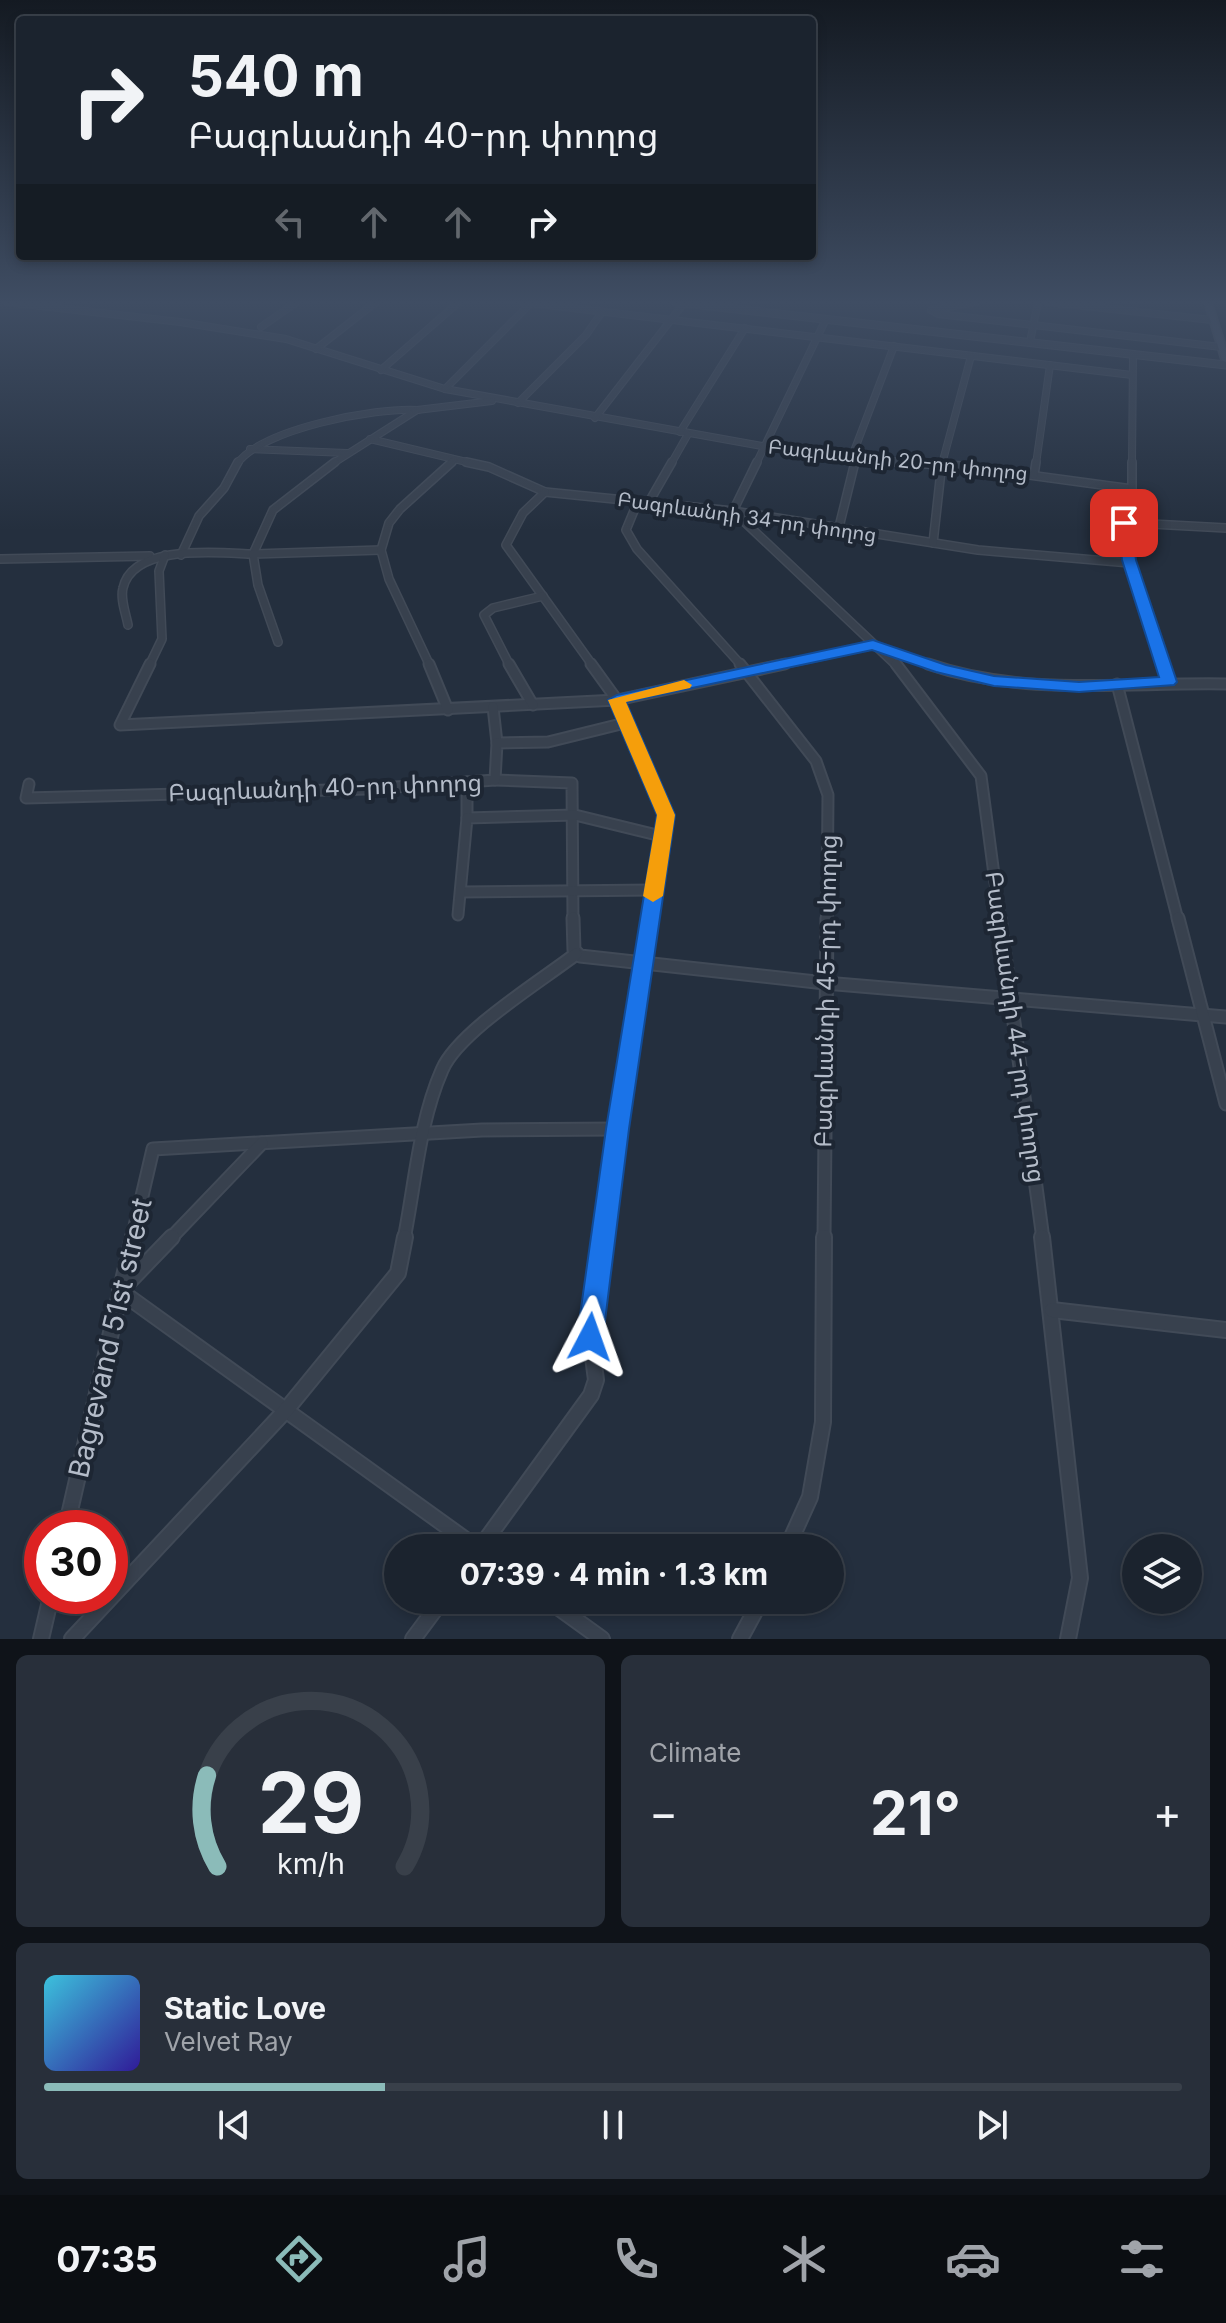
<!DOCTYPE html>
<html lang="en">
<head>
<meta charset="utf-8">
<style>
  body { margin:0; font-family:Inter,"Noto Sans Armenian",sans-serif; background:#282f3a; color:#f1f3f6; height:100vh; display:flex; flex-direction:column; font-size:30px; white-space:nowrap }
  * { box-sizing:border-box; margin:0 }
  p { font-size:26px; color:#a0a4aa }
  .icon { flex:none; width:44px; height:44px; fill:none; stroke:currentColor; stroke-width:2; stroke-linecap:round; stroke-linejoin:round }
  .map { position:relative; height:1639px; overflow:hidden }
  .details { display:flex; flex-direction:column; gap:16px; padding:16px; background:#0f1319; flex:1 }
  .details>* { flex:none }
  .hud { position:absolute; left:16px; top:16px; width:800px; height:244px; border-radius:8px; box-shadow:0 4px 12px #0003,0 0 0 2px #39404a; background:#1b232e; color:#f1f3f6; overflow:hidden }
  .fabs { position:absolute; left:1122px; top:1534px; display:grid; gap:16px }
  .fabs a { display:grid; place-items:center; width:80px; height:80px; border-radius:50%; background:#1b232e; box-shadow:0 4px 12px #0003,0 0 0 2px #39404a; font-size:40px }
  .speed { position:absolute; left:24px; top:1510px; display:flex; gap:16px; font-size:40px; font-weight:700; text-align:center }
  .speed>* { display:grid; place-content:center; width:104px; height:104px; border-radius:50%; background:#1b232e; box-shadow:0 4px 12px #0003,0 0 0 2px #39404a; line-height:1 }
  .speed .limit { border:12px solid #d22; background:#fff; color:#111 }
  .pin { position:absolute; display:grid; place-items:center; width:68px; height:68px; color:#fff; margin:-34px; border-radius:16px; box-shadow:0 4px 12px #0006 }
  .me { position:absolute; width:88px; margin:-44px; rotate:4deg; stroke-linejoin:round; filter:drop-shadow(0 0 6px #0008) }
  .turn { display:flex; align-items:center; gap:28px; height:168px; padding:0 40px; font-size:36px }
  .turn .icon { width:104px; height:104px; stroke-width:2.5 }
  .turn b { display:block; font-size:56px; line-height:68px }
  .lanes { display:flex; align-items:center; height:76px; padding:0 40px; background:#0003; justify-content:center; gap:40px; direction:ltr }
  .lanes .off { opacity:.35 }
  .big { font-size:60px; font-weight:700; line-height:1.1 }
  .details .card { flex:1; display:flex; flex-direction:column; justify-content:center; gap:12px; min-width:0; padding:0 28px; border-radius:12px; background:#282f3a }
  .details .dial { align-items:center; gap:0 }
  .dial svg { height:208px; overflow:visible; fill:none; stroke:#39404a; stroke-width:7; stroke-linecap:round; text-anchor:middle }
  .dial text { fill:#f1f3f6; stroke:none }
  .song { display:flex; align-items:center; gap:24px }
  .cover { width:96px; height:96px; border-radius:12px; background:linear-gradient(135deg,hsl(190 70% 55%),hsl(250 70% 35%)) }
  .played { height:8px; border-radius:4px; background:linear-gradient(90deg,#8bbbb9 30%,#39404a 30%) }
  .keys { display:flex; justify-content:space-around; direction:ltr }
  .heat { display:flex; justify-content:space-between; align-items:center; font-size:44px; direction:ltr }
  .details .tiles { flex:1; display:grid; gap:16px; grid-template-columns:1fr 1fr }
  .card:last-child { grid-column:span 2 }
  .trip { position:absolute; left:384px; top:1534px; width:460px; height:80px; border-radius:40px; background:#1b232e; box-shadow:0 4px 12px #0003,0 0 0 2px #39404a; font-weight:700; line-height:80px; text-align:center }
  .tab-bar { display:flex; height:128px; justify-content:space-around; align-items:center; background:#0b0e12; color:#a0a4aa }
  .tab-bar .icon { width:56px; height:56px }
  .tab-bar .on { color:#8bbbb9 }
  .tab-bar b { font-size:36px; color:#f1f3f6 }
  .map>svg:first-child { display:block }
</style>
</head>
<body>
<div class="map">
<svg width="1226" height="1639" viewBox="0 0 1226 1639">
  <rect width="100%" height="100%" fill="#242f3e"/>
  <g fill="none" stroke-linecap="round" stroke-linejoin="round">
    <g stroke="#414a57" stroke-width="8">
      <g id="minor-far4">
        <polyline points="6,302 180,322 286,339 445,389 762,446 851,459 925,464"/>
        <polyline points="522,302 1132,375"/>
        <polyline points="1048,302 1212,320"/>
        <polyline points="931,310 938,314 1221,347"/>
        <polyline points="931,310 976,302"/>
        <polyline points="261,327 297,302"/>
        <polyline points="1030,342 1038,302"/>
        <polyline points="316,349 376,302"/>
        <polyline points="381,370 459,302"/>
        <polyline points="445,389 532,302"/>
        <polyline points="518,403 586,335 602,312"/>
        <polyline points="595,418 684,303"/>
        <polyline points="680,432 745,328"/>
        <polyline points="370,439 475,464"/>
        <polyline points="250,449 347,453"/>
        <path d="M237 464C261 429 376 407 418 410"/>
        <polyline points="332,464 417,410 492,401"/>
        <polyline points="450,464 454,460"/>
        <polyline points="671,464 688,434"/>
        <polyline points="756,464 826,319"/>
        <polyline points="854,464 851,459 894,346"/>
        <polyline points="942,464 971,356"/>
        <polyline points="1036,464 1050,365"/>
        <polyline points="1132,464 1133,354"/>
      </g>
    </g>
    <g stroke="#414a57" stroke-width="10">
      <g id="minor-far3">
        <polyline points="466,462 489,467 545,492 733,511 978,550 1130,563"/>
        <polyline points="757,462 733,511 897,666"/>
        <polyline points="893,462 962,466 1132,489 1133,523 1226,528"/>
        <polyline points="1034,475 1036,462"/>
        <polyline points="1132,489 1132,462"/>
        <polyline points="545,492 523,513 506,545 593,666"/>
        <polyline points="638,501 626,530 637,549 742,666"/>
        <polyline points="649,502 672,462"/>
        <polyline points="1133,523 1124,523 1129,560 1164,666"/>
        <polyline points="839,527 855,462"/>
        <polyline points="933,543 942,462"/>
        <polyline points="181,555 199,516 224,488 238,462"/>
        <polyline points="0,559 150,556"/>
        <path d="M128 625C126 614 120 599 123 588 133 543 219 553 253 554L273 510 335 462"/>
        <polyline points="278,642 258,585 253,554 381,550"/>
        <polyline points="149,666 162,639 159,571 165,555"/>
        <polyline points="430,666 389,579 381,550 389,523 400,509 452,462"/>
        <polyline points="510,666 484,615 493,608 543,596"/>
        <polyline points="775,666 873,645 933,666"/>
      </g>
    </g>
    <g stroke="#414a57" stroke-width="13">
      <g id="minor-far2">
        <polyline points="150,664 120,725 617,700"/>
        <polyline points="429,664 448,710"/>
        <polyline points="509,664 533,705"/>
        <polyline points="591,664 617,700"/>
        <polyline points="740,664 816,761 828,795 827,920"/>
        <polyline points="896,664 981,776 1000,920"/>
        <path d="M928 664C1023 697 1127 682 1226 684"/>
        <polyline points="1163,664 1169,682"/>
        <polyline points="1117,684 1178,920"/>
        <polyline points="493,707 497,743"/>
        <polyline points="625,723 666,815 650,920"/>
        <polyline points="495,780 572,783 573,920"/>
        <polyline points="467,782 467,818"/>
        <polyline points="29,784 26,798 367,789 495,780 497,743 548,742 625,723 617,700 785,664"/>
        <polyline points="461,892 654,890"/>
        <polyline points="458,915 467,818 575,815 661,836"/>
      </g>
    </g>
    <g stroke="#414a57" stroke-width="15">
      <g id="minor-far1">
        <polyline points="573,918 574,950 580,956 825,983 1226,1017"/>
        <polyline points="1000,918 1043,1239"/>
        <polyline points="1178,918 1226,1104"/>
        <polyline points="132,1239 153,1149 482,1130 617,1129"/>
        <polyline points="170,1239 262,1143"/>
        <path d="M404 1239C415 1185 419 1122 442 1070 458 1032 541 981 576 954"/>
        <polyline points="602,1239 651,918"/>
        <polyline points="824,1239 827,918"/>
      </g>
    </g>
    <g stroke="#414a57" stroke-width="18">
      <g id="minor">
        <polyline points="172,1237 120,1291 477,1548"/>
        <polyline points="1042,1237 1080,1578 1068,1639"/>
        <polyline points="1052,1310 1226,1330"/>
        <polyline points="66,1528 133,1237"/>
        <polyline points="480,1548 591,1395 596,1380 589,1326 602,1237"/>
        <polyline points="787,1548 810,1497 823,1422 824,1237"/>
        <polyline points="548,1600 602,1639"/>
        <polyline points="41,1639 51,1596"/>
        <polyline points="72,1639 286,1410 398,1273 405,1237"/>
        <polyline points="413,1639 442,1600"/>
        <polyline points="740,1639 761,1600"/>
      </g>
    </g>
    <g stroke="#414a57" stroke-width="9">
      <polyline id="tertiary" points="675,302 1226,365"/>
    </g>
    <g stroke="#414a57" stroke-width="4">
      <polygon id="secondary" points="1205,302 1211,302 1226,349 1226,362 1222,360"/>
    </g>
    <use href="#minor-far4" stroke="#38414e" stroke-width="6"/>
    <use href="#minor-far3" stroke="#38414e" stroke-width="7"/>
    <use href="#minor-far2" stroke="#38414e" stroke-width="9"/>
    <use href="#minor-far1" stroke="#38414e" stroke-width="11"/>
    <use href="#minor" stroke="#38414e" stroke-width="14"/>
    <use href="#tertiary" stroke="#38414e" stroke-width="7"/>
    <use href="#secondary" fill="#465061" fill-rule="evenodd"/>
  </g>
  <linearGradient id="sky" x2="0" y2="1"><stop stop-color="#141a22"/><stop offset="0.57" stop-color="#3f4d63"/><stop offset="1" stop-color="#3f4d63" stop-opacity="0"/></linearGradient>
  <rect width="1226" height="531" fill="url(#sky)"/>
  <polygon fill="#1a73e8" stroke="#114b97" stroke-width="2" points="1124,519 1131,523 1136,560 1177,682 1174,685 1079,692 994,686 936,672 872,650 626,702 675,815 629,1129 603,1337 599,1346 590,1349 581,1346 577,1337 606,1129 657,815 608,700 617,695 873,640 946,665 994,676 1079,682 1159,677 1122,560 1117,523"/>
  <polygon fill="#f59e0b" points="684,680 692,685 690,688 626,702 675,815 663,896 653,902 643,896 657,815 608,700"/>
  <g text-anchor="middle" stroke-width="8" stroke-linejoin="round" paint-order="stroke">
    <g font-size="20" fill="#b4bcc9" stroke="#1d2633">
      <text transform="translate(898 460) rotate(6)" y="7">Բագրևանդի 20-րդ փողոց</text>
      <text transform="translate(747 517) rotate(8)" y="7">Բագրևանդի 34-րդ փողոց</text>
    </g>
    <g font-size="24" fill="#b4bcc9" stroke="#1d2633">
      <text transform="translate(325 788) rotate(-2)" y="8">Բագրևանդի 40-րդ փողոց</text>
      <text transform="translate(826 991) rotate(-89)" y="8">Բագրևանդի 45-րդ փողոց</text>
      <text transform="translate(1015 1027) rotate(82)" y="8">Բագրևանդի 44-րդ փողոց</text>
    </g>
    <g font-size="28" fill="#b4bcc9" stroke="#1d2633">
      <text transform="translate(110 1338) rotate(-77)" y="10">Bagrevand 51st street</text>
    </g>
  </g>
</svg>
<div class="fabs">
<a><svg class="icon" aria-label="layers" viewBox="0 0 24 24"><path d="M12 4l9 5-9 5-9-5zM3 14l9 5 9-5"/></svg></a>
</div>
<div class="speed"><div class="limit">30</div></div>
<div class="pin" style="left:1124px;top:523px;background:#d93025"><svg class="icon" aria-label="arrive" viewBox="0 0 24 24"><path d="M6 21V4h12l-3 4 3 4H6"/></svg></div>
<svg class="me" style="left:590px;top:1337px" viewBox="-20 -20 40 40"><path d="M0-17L14 15 0 8-14 15z" fill="#1a73e8" stroke="#fff" stroke-width="4"/></svg>
<div class="trip">07:39 · 4 min · 1.3 km</div>
<div class="hud">
<div class="turn"><svg class="icon" aria-label="right" viewBox="0 0 24 24"><path d="M7 20v-9h11M14 6l5 5-5 5"/></svg><div><b>540 m</b>Բագրևանդի 40-րդ փողոց</div></div>
<div class="lanes"><svg class="icon off" aria-label="left" viewBox="0 0 24 24"><path d="M17 20v-9H6M10 6l-5 5 5 5"/></svg><svg class="icon off" aria-label="ahead" viewBox="0 0 24 24"><path d="M12 20V5M6 11l6-6 6 6"/></svg><svg class="icon off" aria-label="ahead" viewBox="0 0 24 24"><path d="M12 20V5M6 11l6-6 6 6"/></svg><svg class="icon" aria-label="right" viewBox="0 0 24 24"><path d="M7 20v-9h11M14 6l5 5-5 5"/></svg></div>
</div>
</div>
<section class="details">
<div class="tiles">
<div class="card dial"><svg viewBox="0 0 100 80">
<path d="M14 69A42 42 0 1 1 86 69"/>
<path d="M14 69A42 42 0 0 1 10 34" stroke="#8bbbb9"/>
<text x="50" y="56" font-size="32" font-weight="700">29</text>
<text x="50" y="72" font-size="11">km/h</text>
</svg></div>
<div class="card"><p>Climate</p>
<div class="heat"><a>−</a><b class="big">21°</b><a>+</a></div>
</div>
<div class="card">
<div class="song"><i class="cover"></i><div><b>Static Love</b><p>Velvet Ray</p></div></div>
<div class="played"></div>
<div class="keys"><svg class="icon" aria-label="previous" viewBox="0 0 24 24"><path d="M18 5L8 12l10 7zM5 5v14"/></svg><svg class="icon" aria-label="pause" viewBox="0 0 24 24"><path d="M8 5v14M16 5v14"/></svg><svg class="icon" aria-label="next" viewBox="0 0 24 24"><path d="M6 5l10 7-10 7zM19 5v14"/></svg></div>
</div>
</div>
</section>
<nav class="tab-bar">
<b>07:35</b>
<svg class="icon on" aria-label="directions" viewBox="0 0 24 24"><path d="M12 3l9 9-9 9-9-9zM9 14v-3h6M13 9l2 2-2 2"/></svg>
<svg class="icon" aria-label="music" viewBox="0 0 24 24"><path d="M9 18V5l10-2v13"/><circle cx="6" cy="18" r="3"/><circle cx="16" cy="16" r="3"/></svg>
<svg class="icon" aria-label="phone" viewBox="0 0 24 24"><path d="M5 4h4l2 5-3 2q2 4 5 5l2-3 5 2v4C11 20 4 13 5 4z"/></svg>
<svg class="icon" aria-label="climate" viewBox="0 0 24 24"><path d="M12 3v18M4 7l16 10M4 17L20 7"/></svg>
<svg class="icon" aria-label="car" viewBox="0 0 24 24"><path d="M5 17H2v-5l4-1 3-4h7l3 4 3 1v5h-3M9 17h6M6 11h13"/><circle cx="7" cy="17" r="2"/><circle cx="17" cy="17" r="2"/></svg>
<svg class="icon" aria-label="filters" viewBox="0 0 24 24"><path d="M4 7h16M4 17h16"/><circle cx="9" cy="7" r="2"/><circle cx="15" cy="17" r="2"/></svg>
</nav>
</body>
</html>
